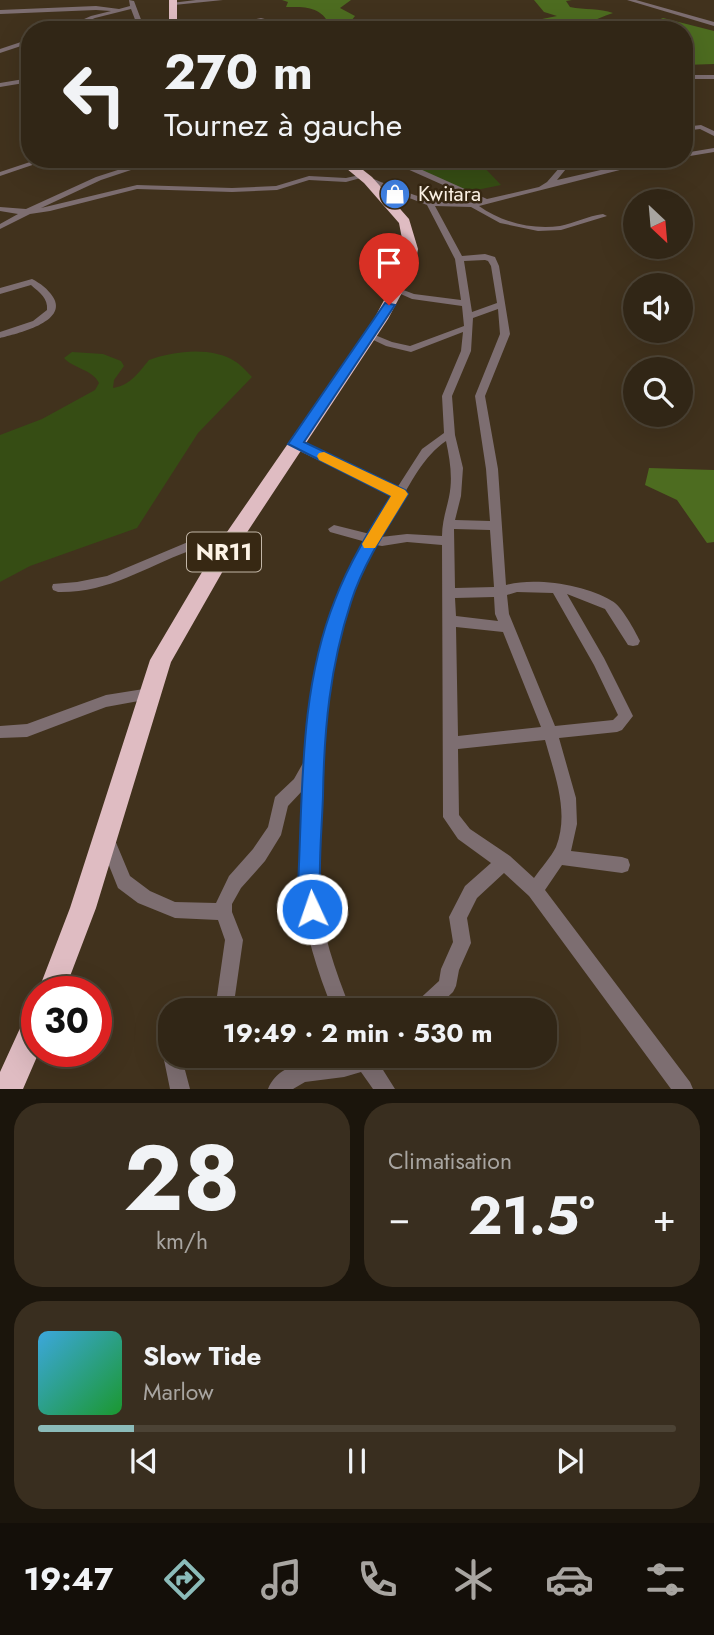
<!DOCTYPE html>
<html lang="fr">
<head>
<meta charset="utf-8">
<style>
  body { margin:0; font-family:Jost,sans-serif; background:#392e1f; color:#f1f3f6; height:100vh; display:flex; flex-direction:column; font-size:26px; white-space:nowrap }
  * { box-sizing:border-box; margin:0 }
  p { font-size:23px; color:#a8a5a1 }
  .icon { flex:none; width:38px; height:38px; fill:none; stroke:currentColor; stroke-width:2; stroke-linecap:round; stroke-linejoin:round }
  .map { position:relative; height:1089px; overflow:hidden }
  .panel { display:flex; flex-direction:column; gap:14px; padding:14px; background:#1b150c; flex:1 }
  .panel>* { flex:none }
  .top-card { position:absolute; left:21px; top:21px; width:672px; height:147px; border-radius:28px; box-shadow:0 7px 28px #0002,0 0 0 2px #4c4335; background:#312616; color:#f1f3f6; overflow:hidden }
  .needle { width:46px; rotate:154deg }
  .buttons { position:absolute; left:623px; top:189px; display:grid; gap:14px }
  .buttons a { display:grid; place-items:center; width:70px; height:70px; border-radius:50%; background:#312616; box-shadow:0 7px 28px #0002,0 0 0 2px #4c4335; font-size:35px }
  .speed { position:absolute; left:21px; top:976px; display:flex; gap:14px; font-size:35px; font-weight:700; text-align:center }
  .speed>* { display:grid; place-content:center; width:91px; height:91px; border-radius:50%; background:#312616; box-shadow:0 7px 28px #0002,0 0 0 2px #4c4335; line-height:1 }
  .speed .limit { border:10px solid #d22; background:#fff; color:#111 }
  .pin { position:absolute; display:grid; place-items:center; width:60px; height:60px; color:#fff; margin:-72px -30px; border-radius:50% 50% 50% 0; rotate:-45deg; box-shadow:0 0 7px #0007 }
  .pin .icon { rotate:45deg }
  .me { position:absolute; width:77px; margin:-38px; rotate:357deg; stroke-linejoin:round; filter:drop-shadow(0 0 5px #0008) }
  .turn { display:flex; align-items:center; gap:24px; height:147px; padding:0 28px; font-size:32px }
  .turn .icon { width:91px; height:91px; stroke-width:2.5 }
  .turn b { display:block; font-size:49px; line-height:60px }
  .big { font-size:52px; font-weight:700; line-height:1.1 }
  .panel .widget { flex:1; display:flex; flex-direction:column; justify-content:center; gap:10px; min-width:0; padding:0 24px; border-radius:28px; background:#392e1f }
  .panel .dial { align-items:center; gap:0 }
  .dial b { font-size:91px; line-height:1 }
  .song { display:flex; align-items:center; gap:21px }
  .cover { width:84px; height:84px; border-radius:10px; background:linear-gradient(135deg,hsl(200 70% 55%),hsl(130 70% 35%)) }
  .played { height:7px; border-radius:4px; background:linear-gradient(90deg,#8bbbb9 15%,#4c4335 15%) }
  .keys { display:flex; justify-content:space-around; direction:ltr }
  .heat { display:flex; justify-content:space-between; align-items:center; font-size:38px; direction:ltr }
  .panel .tiles { flex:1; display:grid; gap:14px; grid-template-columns:1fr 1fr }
  .widget:last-child { grid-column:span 2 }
  .trip { position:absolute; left:158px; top:998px; width:399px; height:70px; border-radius:28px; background:#312616; box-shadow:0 7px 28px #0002,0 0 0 2px #4c4335; font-weight:700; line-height:70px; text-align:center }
  .tabs { display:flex; height:112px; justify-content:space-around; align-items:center; background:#140f09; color:#a8a5a1 }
  .tabs .icon { width:49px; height:49px }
  .tabs .current { color:#8bbbb9 }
  .tabs b { font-size:32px; color:#f1f3f6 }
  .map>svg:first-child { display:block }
</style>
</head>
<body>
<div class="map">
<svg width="714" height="1089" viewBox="0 0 714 1089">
  <rect width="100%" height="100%" fill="#41321d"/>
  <g fill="#364d14">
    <polygon points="402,159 447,159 480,163 501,185 467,192 397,162"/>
    <path d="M72 352 103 354 121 361 124 366 114 380 113 388C131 385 138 373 149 360 174 351 212 346 236 362 241 365 247 372 252 377L198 433 137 528 30 566 0 582V435L42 419 95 390 99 383C92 369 74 369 64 358Z"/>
  </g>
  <g fill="#4d6c20">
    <path d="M282 0H351L340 8 355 16 351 21 328 22C319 6 303 7 286 7L288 2Z"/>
    <path d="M506 0H572L566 1 570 7C584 10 600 8 613 13 586 22 568 38 542 19L557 16 544 12 534 0Z"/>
    <polygon points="663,18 714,31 714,64 684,65 684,30 660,30 666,27 651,23"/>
    <polygon points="649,468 714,470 714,542 707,543 677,500 645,485"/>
  </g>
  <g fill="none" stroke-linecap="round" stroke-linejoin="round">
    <g fill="#7d6e71" fill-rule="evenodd">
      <polygon points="129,0 134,1 145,30 139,30 131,9 95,18 67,30 59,30 91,16 111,11 96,10 0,14 0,10 96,6 119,9 130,6"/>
      <polygon points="196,0 223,0 174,5 171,3"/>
      <polygon points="627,0 636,0 714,22 714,26"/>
      <polygon points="261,18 291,26 288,28 261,22 239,30 231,30 248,21"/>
      <polygon points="30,39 30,43 0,53 0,49"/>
      <rect x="684" y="75" width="30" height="4"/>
      <polygon points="30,78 30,82 0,87 0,83"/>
      <polygon points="701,125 714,131 714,136 700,129 684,131 684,127"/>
      <polygon points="714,148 714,152 684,157 684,153"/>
      <polygon points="39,159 50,159 0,176 0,172"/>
      <polygon points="152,159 164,159 101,180 41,208 137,185 232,188 276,186 309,176 346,178 364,174 368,176 346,182 309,180 277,190 232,192 137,189 50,211 30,214 0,229 0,224 18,214 0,211 0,207 26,209 96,177"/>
      <path d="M369 159 400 160 487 199 539 187 547 182 567 159H574L557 180 649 159H663L479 206C501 222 532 230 560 226 574 223 588 216 603 214L607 216 561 230 538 231 500 223 471 207 435 206 462 256 485 254 495 257 499 266 510 334 485 396 498 469 506 585C536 577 586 585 612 601 621 605 635 631 640 641L638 645 633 646 628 645 605 609 567 594 604 658 633 716 622 730 617 732 559 738 576 798 577 824 571 851 622 857 628 859 630 865 628 871 622 873 562 865 545 890 690 1082 693 1089H671L529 896 504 873 477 898 467 918 471 943 459 970 456 986 453 992 434 1010H411L414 1004 439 981 441 969 453 942 449 917 465 886 491 863 458 839 443 817 442 545 407 542 382 546 376 545C330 625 322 717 319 807 318 833 316 861 317 887 321 929 335 971 351 1010H333C317 971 304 930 301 888 298 856 303 821 304 789L288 806 281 835 265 861 241 888 232 904V912L243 940 233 1010H215L225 940 218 920 175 918 138 903 118 888 98 838 100 833 106 830 112 833 130 876 150 891 175 902 216 903 229 876 253 849 268 827 275 797 294 779 307 756 312 707 325 636 341 588 366 542 330 532 328 529 334 525 370 534 393 496 291 447 290 444 295 440 299 441 397 488 422 449 444 433 442 396 461 351 463 332 411 352 386 346 365 336 370 333 392 342 410 346 464 326 462 306 412 299 394 291 398 288 414 294 461 300 455 259 427 205 364 180 371 178C405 191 441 210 479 201L396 164 377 162 349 167 345 165ZM485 260 488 261 491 266 497 303 472 312 464 261ZM498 309 500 334 475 396 486 469 490 521 455 520 461 496 463 468 455 435 452 396 471 351 473 318ZM446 441C450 460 453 478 449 497 446 511 442 522 442 536L407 534 381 537C399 507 417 460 446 441ZM454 529 490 530 494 587 455 588ZM517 592 553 593 594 665 618 715 613 720 555 726 509 614 507 595ZM494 597 495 614 498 621 456 616 455 598ZM456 627 503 632 541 727 458 736ZM545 740C554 773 570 812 556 847 551 857 541 868 534 878L510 856 470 829 459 815 458 749Z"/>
      <path d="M32 279C40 283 48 289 53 297 69 322 16 334 0 338V332L33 321 47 310C48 298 40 293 31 285L0 294V288Z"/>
      <path d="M188 542C201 541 222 542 231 550L225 555 198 550 189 551C143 568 109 593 58 592L53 590 52 587 53 584 77 582 107 576Z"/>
      <polygon points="150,688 155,690 157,694 155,698 106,707 27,737 0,738 0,726 27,724 106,695"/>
      <polygon points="170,1047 170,1055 181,1055 190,1089 170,1089 163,1055 165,1048"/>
      <path d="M352 1055H381L378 1062 395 1089H373L361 1072 344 1077 305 1082 293 1089H268C284 1052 330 1069 352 1055Z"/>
    </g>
    <g fill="#dfbcc2" fill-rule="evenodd">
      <rect x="169" y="0" width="8" height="30"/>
      <polygon points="335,159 349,159 372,177 409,219 418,249 414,270 388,319 232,555 171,662 96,908 64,992 37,994 70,908 150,660 218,545 374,319 400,270 404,249 399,223 364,183"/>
      <polygon points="37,1009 37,1052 39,1052 23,1089 0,1089 0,1072 27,1013"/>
    </g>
  </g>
  <path fill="#1a73e8" stroke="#114b97" stroke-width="2" d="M385 303 395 305 304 442 405 490 408 494C387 528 363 564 351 602 330 666 324 729 323 796 322 825 319 856 320 886 321 897 324 906 319 917L312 920 304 917 298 886C303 791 299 690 335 600 349 563 370 529 391 496L288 444Z"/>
  <polygon fill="#f59e0b" points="324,452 405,490 408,494 375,548 364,548 362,544 391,496 319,460 317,456 319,453"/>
  <defs>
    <g id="shop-disc" transform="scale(1.575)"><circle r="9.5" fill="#3f7fe0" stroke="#372813"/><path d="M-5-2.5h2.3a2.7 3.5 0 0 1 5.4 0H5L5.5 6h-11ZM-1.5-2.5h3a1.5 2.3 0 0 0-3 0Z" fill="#fff"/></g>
  </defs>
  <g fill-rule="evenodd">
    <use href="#shop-disc" x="395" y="194"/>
  </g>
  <g text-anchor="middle" stroke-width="5" stroke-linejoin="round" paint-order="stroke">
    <g font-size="21" fill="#fdf3e6" stroke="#372813" text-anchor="start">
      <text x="418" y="201">Kwitara</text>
    </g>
    <rect fill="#372813" stroke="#c2b6a7" stroke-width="2" x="187" y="532.5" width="74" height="39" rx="5"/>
    <g font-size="23" font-weight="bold" fill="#fdf3e6">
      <text x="224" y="560">NR11</text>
    </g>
  </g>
</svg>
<div class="buttons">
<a><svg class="needle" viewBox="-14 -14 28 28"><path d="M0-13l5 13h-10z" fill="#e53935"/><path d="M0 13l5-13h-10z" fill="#a8a5a1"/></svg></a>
<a><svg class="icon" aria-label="sound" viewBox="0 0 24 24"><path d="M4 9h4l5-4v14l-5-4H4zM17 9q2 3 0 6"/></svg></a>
<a><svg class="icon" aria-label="search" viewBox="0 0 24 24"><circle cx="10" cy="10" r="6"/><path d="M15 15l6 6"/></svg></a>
</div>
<div class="speed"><div class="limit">30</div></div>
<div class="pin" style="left:389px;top:305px;background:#d93025"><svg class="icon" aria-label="arrive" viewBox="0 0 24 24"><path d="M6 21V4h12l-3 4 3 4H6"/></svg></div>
<svg class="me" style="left:312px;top:909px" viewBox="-20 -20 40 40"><circle r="17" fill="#1a73e8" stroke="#fff" stroke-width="3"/><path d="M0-11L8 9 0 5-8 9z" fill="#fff"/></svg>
<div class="trip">19:49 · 2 min · 530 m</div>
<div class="top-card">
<div class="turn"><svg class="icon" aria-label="left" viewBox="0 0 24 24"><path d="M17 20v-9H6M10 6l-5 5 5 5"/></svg><div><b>270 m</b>Tournez à gauche</div></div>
</div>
</div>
<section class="panel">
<div class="tiles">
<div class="widget dial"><b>28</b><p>km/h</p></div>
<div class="widget"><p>Climatisation</p>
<div class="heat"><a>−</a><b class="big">21.5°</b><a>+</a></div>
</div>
<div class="widget">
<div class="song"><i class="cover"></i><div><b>Slow Tide</b><p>Marlow</p></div></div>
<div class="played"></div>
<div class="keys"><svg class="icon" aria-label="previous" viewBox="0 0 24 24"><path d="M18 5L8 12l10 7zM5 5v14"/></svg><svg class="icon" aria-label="pause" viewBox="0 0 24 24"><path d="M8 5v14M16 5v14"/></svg><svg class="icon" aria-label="next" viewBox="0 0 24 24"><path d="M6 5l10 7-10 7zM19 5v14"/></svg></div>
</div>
</div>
</section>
<nav class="tabs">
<b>19:47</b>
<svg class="icon current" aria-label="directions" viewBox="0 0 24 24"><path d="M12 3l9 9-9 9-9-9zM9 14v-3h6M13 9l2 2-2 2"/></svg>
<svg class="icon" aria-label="music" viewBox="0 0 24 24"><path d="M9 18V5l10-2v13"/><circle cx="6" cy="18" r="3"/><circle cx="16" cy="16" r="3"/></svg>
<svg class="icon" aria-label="phone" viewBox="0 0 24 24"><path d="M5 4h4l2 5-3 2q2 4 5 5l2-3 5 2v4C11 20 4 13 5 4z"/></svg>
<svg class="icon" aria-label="climate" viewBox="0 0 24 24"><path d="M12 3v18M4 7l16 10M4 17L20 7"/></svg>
<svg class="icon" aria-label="car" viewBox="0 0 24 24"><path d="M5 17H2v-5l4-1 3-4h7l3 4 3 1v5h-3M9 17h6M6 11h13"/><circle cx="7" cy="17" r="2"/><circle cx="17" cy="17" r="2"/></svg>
<svg class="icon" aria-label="filters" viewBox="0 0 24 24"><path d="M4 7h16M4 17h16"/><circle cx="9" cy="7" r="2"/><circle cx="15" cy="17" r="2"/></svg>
</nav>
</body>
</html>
